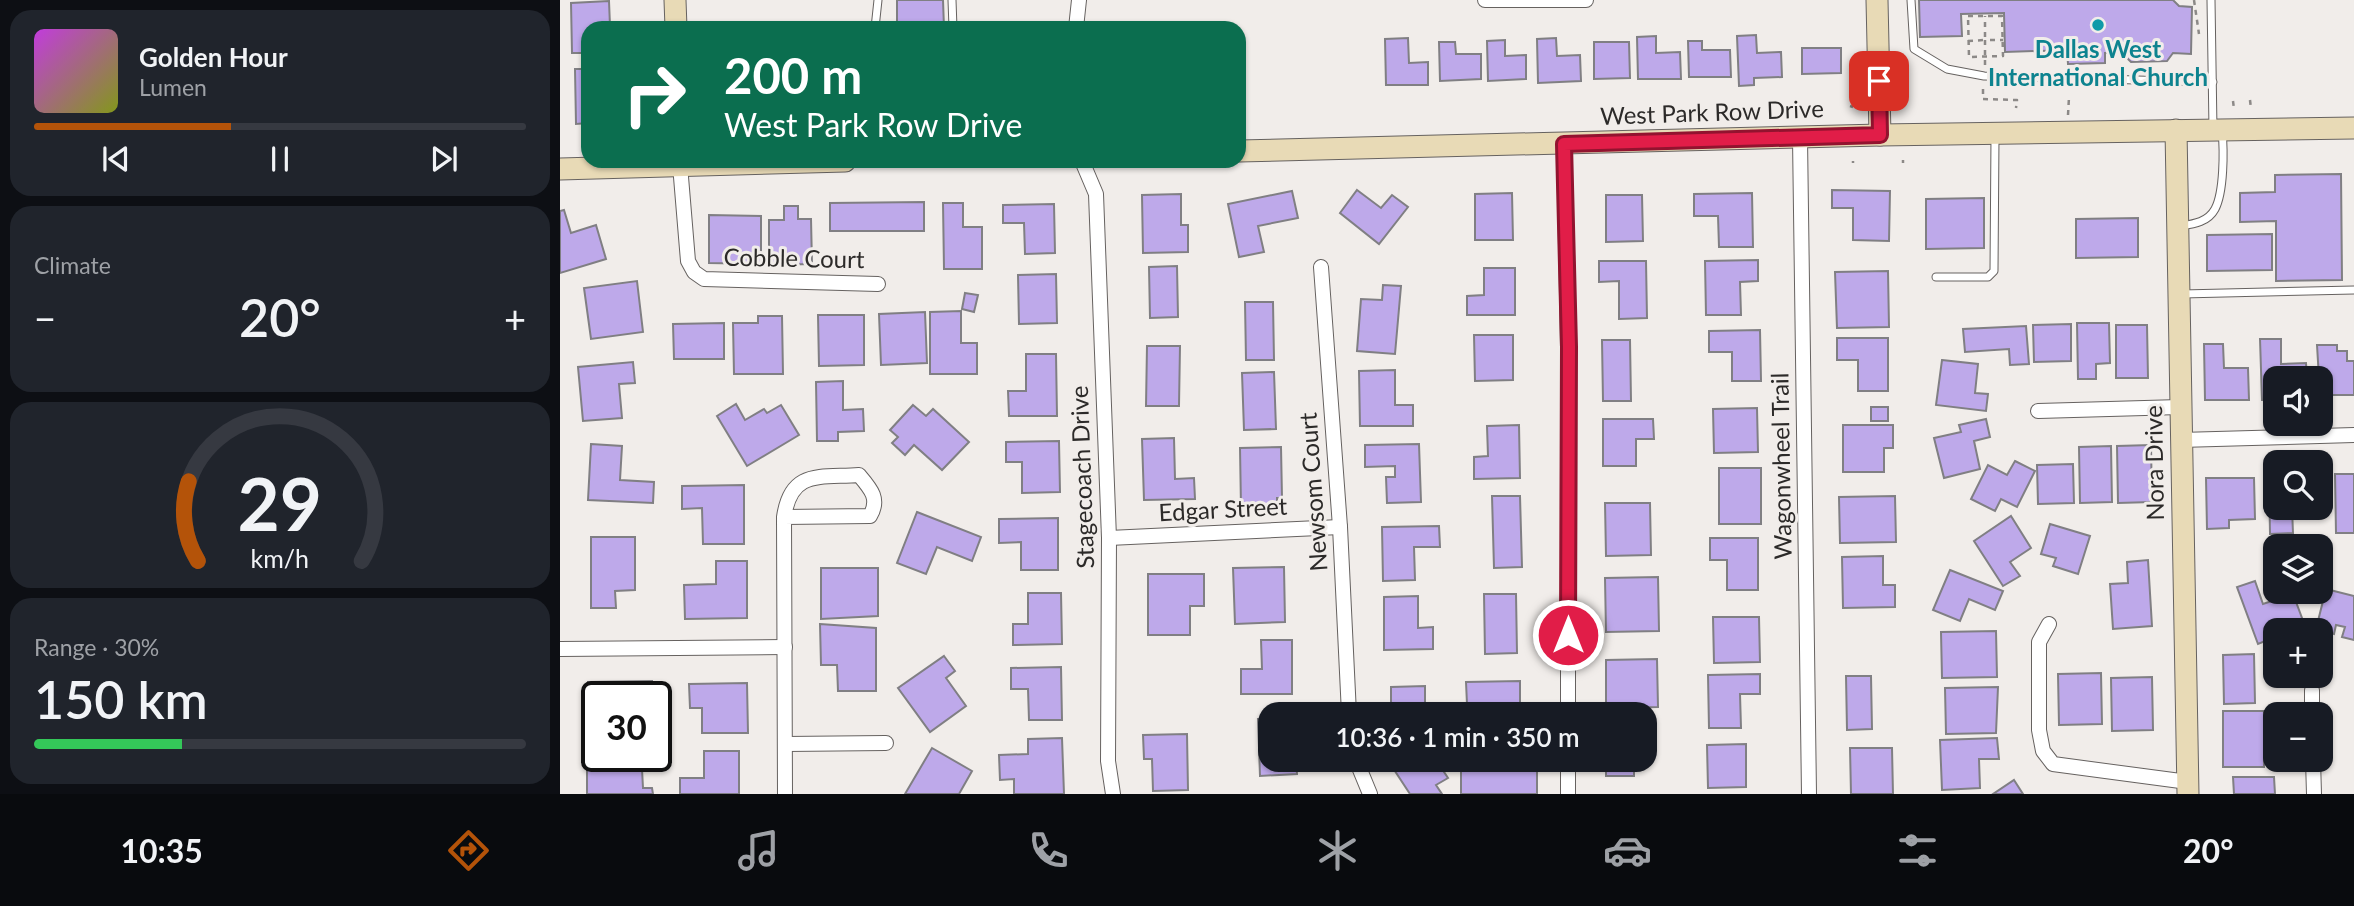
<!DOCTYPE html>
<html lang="en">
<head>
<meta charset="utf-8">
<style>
  body { margin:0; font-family:Lato,sans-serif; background:#20242c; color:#f1f3f6; height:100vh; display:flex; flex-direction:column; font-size:26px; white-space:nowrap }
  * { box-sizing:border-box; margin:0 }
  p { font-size:23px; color:#9ea1a6 }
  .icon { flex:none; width:38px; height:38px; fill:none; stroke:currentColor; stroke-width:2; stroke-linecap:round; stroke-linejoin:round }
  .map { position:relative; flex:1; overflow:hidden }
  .drawer { display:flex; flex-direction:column; gap:10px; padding:10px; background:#0d0f14; width:560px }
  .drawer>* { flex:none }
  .hud { position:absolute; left:21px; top:21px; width:665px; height:147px; border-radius:21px; box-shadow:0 2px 5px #0004; background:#0b6e4f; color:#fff; overflow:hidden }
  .fabs { position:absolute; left:1703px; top:366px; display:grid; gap:14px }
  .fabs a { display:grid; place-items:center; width:70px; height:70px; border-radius:14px; background:#171b24; box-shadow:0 2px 5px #0004; font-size:35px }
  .speed { position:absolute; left:21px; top:681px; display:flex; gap:14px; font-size:35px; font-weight:700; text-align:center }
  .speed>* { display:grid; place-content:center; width:91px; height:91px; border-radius:50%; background:#171b24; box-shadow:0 2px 5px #0004; line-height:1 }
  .speed .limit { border:4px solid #111; border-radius:10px; background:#fff; color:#111 }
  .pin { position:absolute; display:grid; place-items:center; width:60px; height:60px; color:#fff; margin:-30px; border-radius:14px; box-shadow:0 4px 10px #0006 }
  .me { position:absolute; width:77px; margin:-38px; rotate:0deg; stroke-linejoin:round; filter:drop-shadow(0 0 5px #0008) }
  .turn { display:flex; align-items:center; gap:24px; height:147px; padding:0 28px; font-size:32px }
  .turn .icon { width:91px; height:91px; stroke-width:2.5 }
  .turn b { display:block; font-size:49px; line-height:60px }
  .big { font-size:52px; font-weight:600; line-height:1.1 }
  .drawer .card { flex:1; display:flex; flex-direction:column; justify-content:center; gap:10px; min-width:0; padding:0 24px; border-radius:21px; background:#20242c }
  .drawer .dial { align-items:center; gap:0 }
  .dial svg { height:182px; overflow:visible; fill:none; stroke:#363941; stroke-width:7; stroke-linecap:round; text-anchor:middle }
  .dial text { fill:#f1f3f6; stroke:none }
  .song { display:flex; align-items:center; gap:21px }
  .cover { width:84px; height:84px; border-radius:10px; background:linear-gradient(135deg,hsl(290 70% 55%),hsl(70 70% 35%)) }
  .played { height:7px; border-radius:4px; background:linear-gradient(90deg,#b45309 40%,#363941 40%) }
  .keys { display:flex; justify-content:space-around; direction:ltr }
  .heat { display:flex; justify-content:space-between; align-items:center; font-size:38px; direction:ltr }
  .charge { height:10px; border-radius:5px; background:linear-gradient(90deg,#34c759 30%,#363941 0) }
  .trip { position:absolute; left:698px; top:702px; width:399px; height:70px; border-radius:21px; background:#171b24; box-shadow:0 2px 5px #0004; font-weight:600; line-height:70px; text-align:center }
  .tabs { display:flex; height:112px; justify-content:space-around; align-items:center; background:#090b0e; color:#9ea1a6 }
  .tabs .icon { width:49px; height:49px }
  .tabs .selected { color:#b45309 }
  .tabs b { font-size:32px; color:#f1f3f6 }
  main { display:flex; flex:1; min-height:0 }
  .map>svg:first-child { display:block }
</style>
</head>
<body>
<main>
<section class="drawer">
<div class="card">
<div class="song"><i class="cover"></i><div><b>Golden Hour</b><p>Lumen</p></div></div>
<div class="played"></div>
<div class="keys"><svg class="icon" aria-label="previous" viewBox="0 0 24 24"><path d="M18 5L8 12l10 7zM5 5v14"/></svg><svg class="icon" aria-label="pause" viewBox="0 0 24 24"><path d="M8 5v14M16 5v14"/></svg><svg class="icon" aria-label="next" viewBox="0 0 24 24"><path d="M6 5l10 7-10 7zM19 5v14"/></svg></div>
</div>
<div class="card"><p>Climate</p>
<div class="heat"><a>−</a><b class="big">20°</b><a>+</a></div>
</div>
<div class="card dial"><svg viewBox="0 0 100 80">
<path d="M14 69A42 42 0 1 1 86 69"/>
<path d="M14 69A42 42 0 0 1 10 34" stroke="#b45309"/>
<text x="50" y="56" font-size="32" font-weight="700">29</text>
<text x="50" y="72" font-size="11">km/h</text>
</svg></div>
<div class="card"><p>Range · 30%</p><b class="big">150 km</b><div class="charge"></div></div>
</section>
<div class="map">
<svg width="1794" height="794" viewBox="0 0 1794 794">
  <rect width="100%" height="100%" fill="#f1edea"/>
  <g fill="#bea9ea" stroke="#807f83" stroke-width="2">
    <polygon points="337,0 383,0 384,28 337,28"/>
    <polygon points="1359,0 1613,0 1619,6 1632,7 1631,54 1613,53 1607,61 1571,62 1557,48 1552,53 1545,53 1545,63 1508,64 1507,50 1445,52 1444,13 1401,14 1402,36 1360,37"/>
    <polygon points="49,1 50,26 75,25 75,28 28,28 25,53 12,53 11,3"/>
    <polygon points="1196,35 1197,53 1221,52 1222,77 1194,78 1194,85 1179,86 1177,36"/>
    <polygon points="1096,36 1096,53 1120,52 1121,79 1078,79 1077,37"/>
    <polygon points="848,38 849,63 868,62 868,85 826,85 825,39"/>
    <polygon points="996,38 997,56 1020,55 1021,81 978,83 977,39"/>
    <polygon points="945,40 945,56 966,55 966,79 928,81 927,41"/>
    <polygon points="1128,41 1142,41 1142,50 1170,50 1171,77 1129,77"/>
    <polygon points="879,42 895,42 896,54 921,54 921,79 880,81"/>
    <polygon points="1034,42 1069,42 1070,78 1034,79"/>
    <polygon points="1242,48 1281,48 1281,73 1242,74"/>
    <polygon points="15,69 28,69 28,123 16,124"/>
    <polygon points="1781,174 1782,280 1716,281 1716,221 1680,222 1680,193 1715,192 1715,175"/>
    <polygon points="797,190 821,208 832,195 848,207 819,244 780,213"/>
    <polygon points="1272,190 1330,191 1329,241 1293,240 1293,208 1272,208"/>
    <polygon points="732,191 738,218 698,226 704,252 679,257 668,204"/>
    <polygon points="952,193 953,240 915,240 915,194"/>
    <polygon points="1192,193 1193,247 1159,247 1158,216 1134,216 1134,194"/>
    <polygon points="621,194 621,225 628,225 628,252 583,253 582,195"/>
    <polygon points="1046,195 1082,195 1083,241 1046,242"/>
    <polygon points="1424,198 1424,248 1366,249 1366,199"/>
    <polygon points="364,202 364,231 270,231 270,203"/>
    <polygon points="383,203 403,203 403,227 422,227 422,269 384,269"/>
    <polygon points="494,204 495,253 465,254 464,223 443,223 443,205"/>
    <polygon points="224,206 238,206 238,219 251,219 252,264 209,265 209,220 224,220"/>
    <polygon points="4,210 11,233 36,225 46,259 0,273 0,211"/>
    <polygon points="149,215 201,216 201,264 149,263"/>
    <polygon points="1578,218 1578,257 1516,258 1516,219"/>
    <polygon points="1712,234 1712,270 1647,271 1647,235"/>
    <polygon points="1198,260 1198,281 1180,282 1181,315 1146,315 1145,261"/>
    <polygon points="1039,261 1086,261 1087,318 1059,319 1059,281 1039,282"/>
    <polygon points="617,266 618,317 590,318 589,267"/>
    <polygon points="924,268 955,268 955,315 907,315 907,296 924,295"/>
    <polygon points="1328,271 1329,327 1277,328 1275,272"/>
    <polygon points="496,274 497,323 459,324 458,275"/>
    <polygon points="77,281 83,332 31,339 24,288"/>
    <polygon points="823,285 841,286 835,354 797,351 801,299 822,300"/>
    <polygon points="405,293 418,295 414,312 402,309"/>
    <polygon points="685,302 713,302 714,360 686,360"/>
    <polygon points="401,311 401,343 417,343 417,374 370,374 370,312"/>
    <polygon points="365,312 367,363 321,365 319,314"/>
    <polygon points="258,315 304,315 304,365 259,366"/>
    <polygon points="198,316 222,316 223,374 174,374 173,323 198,323"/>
    <polygon points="164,323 164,359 114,359 113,324"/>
    <polygon points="1517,323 1549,323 1550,363 1536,364 1536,379 1518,379"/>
    <polygon points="1511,324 1511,361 1474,362 1473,325"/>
    <polygon points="1556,325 1587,325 1588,378 1556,378"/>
    <polygon points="1466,326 1469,364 1450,365 1449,349 1405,352 1403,329"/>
    <polygon points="1200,330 1201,381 1172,381 1172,352 1149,352 1149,331"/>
    <polygon points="914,335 953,335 953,380 915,381"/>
    <polygon points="1277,338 1328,338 1328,391 1298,391 1298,360 1277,360"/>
    <polygon points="1700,339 1721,339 1721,364 1746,363 1747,378 1715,378 1715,400 1702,400"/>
    <polygon points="1042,340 1070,340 1071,401 1043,401"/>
    <polygon points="1644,344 1663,344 1664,368 1688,368 1689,400 1645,400"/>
    <polygon points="1757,345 1777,345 1777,351 1787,351 1787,361 1794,361 1794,395 1760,395"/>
    <polygon points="587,346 620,346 619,406 586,406"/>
    <polygon points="466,354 496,354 497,416 449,416 448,391 466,391"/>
    <polygon points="1382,360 1418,364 1415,393 1428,394 1426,411 1376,405"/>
    <polygon points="73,362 75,383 59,384 62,418 23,421 18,367"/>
    <polygon points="835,370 835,405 853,405 853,426 800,426 799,371"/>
    <polygon points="714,372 716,429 684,430 682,373"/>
    <polygon points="283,381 283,410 303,409 304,431 278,432 278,441 257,441 256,382"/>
    <polygon points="176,404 185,420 204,409 207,413 221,405 239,435 187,466 157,416"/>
    <polygon points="353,405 366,416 373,409 409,442 382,470 354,445 345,455 332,443 338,437 330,430"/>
    <rect x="1311" y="407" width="17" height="14"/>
    <polygon points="1197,408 1198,452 1154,453 1153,409"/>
    <polygon points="1043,419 1093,419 1094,439 1076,439 1076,466 1043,466"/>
    <polygon points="1426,419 1430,437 1414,441 1420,469 1384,478 1374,438 1401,432 1399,425"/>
    <polygon points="959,425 960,478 914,479 914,457 928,456 927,426"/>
    <polygon points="1283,425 1333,425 1333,448 1324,448 1324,472 1283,472"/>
    <polygon points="614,438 615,479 634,478 635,499 584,500 582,439"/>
    <polygon points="499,441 500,492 462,493 462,462 446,462 446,442"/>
    <polygon points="31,444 62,446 60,480 94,482 93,503 28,500"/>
    <polygon points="859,444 861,502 827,503 826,477 835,477 835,466 805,467 805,445"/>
    <polygon points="1591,445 1592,502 1558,503 1557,446"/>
    <polygon points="1551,446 1552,502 1520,503 1519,447"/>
    <polygon points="721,447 722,498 717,498 717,507 681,508 680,448"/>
    <polygon points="1455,461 1475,471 1457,507 1441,499 1435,511 1411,499 1428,465 1447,475"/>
    <polygon points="1513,464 1514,503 1478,504 1477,465"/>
    <rect x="1159" y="468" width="42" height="56"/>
    <polygon points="1775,474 1794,474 1794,533 1776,533"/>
    <polygon points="1709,475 1715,475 1715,508 1737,508 1732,508 1733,533 1710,534"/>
    <polygon points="1646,478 1694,478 1695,519 1669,520 1669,528 1647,529"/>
    <polygon points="184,485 184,544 143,544 142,508 122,509 122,486"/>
    <polygon points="932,496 960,496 962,567 934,568"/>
    <polygon points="1335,496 1336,542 1280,543 1279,497"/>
    <polygon points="1045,503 1090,503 1091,555 1046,556"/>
    <polygon points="357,512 421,537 412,561 377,547 366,574 337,563"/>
    <polygon points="1451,516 1471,548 1450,562 1460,576 1443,586 1414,541"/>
    <polygon points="498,518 498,570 461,570 461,542 439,543 439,519"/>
    <polygon points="1490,524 1530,536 1518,574 1493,566 1496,558 1481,554"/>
    <polygon points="879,526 880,547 854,547 855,580 823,581 822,527"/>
    <polygon points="31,537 75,537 75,590 55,591 56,608 31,608"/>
    <polygon points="1150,538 1198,538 1198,590 1167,590 1167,560 1150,560"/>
    <polygon points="1323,556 1323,585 1335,585 1335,607 1283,608 1282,557"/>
    <polygon points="1588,560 1592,626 1553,629 1550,584 1568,583 1567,562"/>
    <polygon points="156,561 187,561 187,618 125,619 124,585 156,584"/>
    <polygon points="724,567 725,622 675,624 673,568"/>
    <polygon points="261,568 318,568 318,616 261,619"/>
    <polygon points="1390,570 1443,591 1435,610 1409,599 1400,621 1373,610"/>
    <polygon points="588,574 644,574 644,606 630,606 630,635 588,635"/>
    <polygon points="1098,577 1099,631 1046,632 1045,578"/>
    <polygon points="1695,581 1703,604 1733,594 1745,626 1715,630 1715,637 1698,644 1677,587"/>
    <polygon points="1766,589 1794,596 1794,640 1782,637 1785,627 1776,625 1774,634 1756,629"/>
    <polygon points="468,593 501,593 502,644 453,645 453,624 468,624"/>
    <polygon points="924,594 956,594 957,653 925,654"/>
    <polygon points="858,596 858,628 873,627 873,649 824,650 824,597"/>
    <polygon points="1153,617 1199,617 1200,662 1154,663"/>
    <polygon points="260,624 316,628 316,691 278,691 277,665 261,665"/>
    <polygon points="1436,631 1437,677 1382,678 1381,632"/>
    <polygon points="701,640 732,640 732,694 681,694 681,669 702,669"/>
    <polygon points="1694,654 1695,703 1664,704 1663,655"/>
    <polygon points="384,656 395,671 386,678 406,706 370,732 338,688"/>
    <polygon points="1097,659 1098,707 1046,708 1046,660"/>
    <polygon points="501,667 502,720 469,720 468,689 451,689 451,668"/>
    <polygon points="1541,673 1542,724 1499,725 1498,674"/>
    <polygon points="1200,674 1200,694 1180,694 1181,728 1149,728 1148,675"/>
    <polygon points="1286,676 1311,676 1312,729 1287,730"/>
    <polygon points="1592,677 1593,730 1552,731 1551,678"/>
    <polygon points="92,681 92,696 37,696 37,736 28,736 28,682"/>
    <polygon points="960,681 960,714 924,714 923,704 907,704 906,682"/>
    <polygon points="187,683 188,733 142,733 142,708 130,708 129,684"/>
    <polygon points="865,686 865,714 831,714 831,687"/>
    <polygon points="1438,687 1436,733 1386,734 1385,688"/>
    <rect x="1663" y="711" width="41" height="56"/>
    <polygon points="698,719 710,719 710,760 736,760 737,774 700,776"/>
    <polygon points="1085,720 1094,720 1095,741 1085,741"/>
    <polygon points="627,734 628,790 593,791 592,759 584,759 583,735"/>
    <polygon points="502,738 504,794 454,794 454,779 440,780 439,755 468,754 468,739"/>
    <polygon points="1437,738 1439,759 1419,759 1420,788 1382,790 1380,740"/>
    <polygon points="1186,744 1186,787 1148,788 1147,745"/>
    <polygon points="372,748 412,771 399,794 345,794"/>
    <polygon points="1290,748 1332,748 1333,794 1291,794"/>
    <polygon points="144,751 179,751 179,794 120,794 120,778 144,778"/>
    <polygon points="834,760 856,760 861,767 876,760 888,778 876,785 882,794 850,794 829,762"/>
    <rect x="1046" y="760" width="28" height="16"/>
    <rect x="901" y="762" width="76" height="32"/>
    <polygon points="82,769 83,788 92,788 93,794 27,794 27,770"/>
    <polygon points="1673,777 1714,777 1715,794 1674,794"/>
    <polygon points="1454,780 1463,794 1433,794"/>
  </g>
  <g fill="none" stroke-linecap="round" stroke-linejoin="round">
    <g stroke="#666260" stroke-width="9">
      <g id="lane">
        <polyline points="392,0 393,28"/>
        <polyline points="1351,0 1354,49 1387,69 1424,76 1653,82"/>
        <polyline points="1651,0 1653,129"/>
        <polyline points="193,28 212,28"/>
        <polyline points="315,28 318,0"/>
        <path d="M1621 226C1634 224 1648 222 1655 209 1664 192 1664 151 1662 131"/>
        <polyline points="1376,277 1428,277 1434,271 1435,137"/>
        <polyline points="1622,294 1794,290"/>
      </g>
    </g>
    <g stroke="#666260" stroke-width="16">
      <g id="street">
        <polyline points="925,0 1026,0"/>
        <polyline points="516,28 519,0"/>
        <polyline points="1240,138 1249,794"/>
        <polyline points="1004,143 1008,347 1008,714"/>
        <polyline points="522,161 536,194 549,538 548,761 553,794"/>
        <polyline points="120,165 128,261 134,272 144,279 318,284"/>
        <polyline points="761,267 780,527 789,714"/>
        <polyline points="1478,411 1620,407"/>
        <polyline points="1620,440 1794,435"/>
        <path d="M224 517 310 516C320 499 311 489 299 475 260 478 231 469 224 517L225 794"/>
        <polyline points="549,538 780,527"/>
        <polyline points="1489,624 1479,642 1479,730 1483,751 1493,764 1628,782"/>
        <polyline points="0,649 225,647"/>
        <polyline points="1752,690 1752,714"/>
        <polyline points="226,744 326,743"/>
        <polyline points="796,760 810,794"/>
        <polyline points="1753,760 1754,794"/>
        <polyline points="1008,794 1008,760"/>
      </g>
    </g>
    <g stroke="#666260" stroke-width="23">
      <g id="secondary">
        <polyline points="115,0 116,28"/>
        <polyline points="1317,0 1320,135"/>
        <polyline points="1616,130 1628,794"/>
        <polyline points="679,151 1320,135 1794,128"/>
        <polyline points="0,169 285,161"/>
      </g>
    </g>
    <g stroke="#8c8987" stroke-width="2.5" stroke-dasharray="5 5" stroke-linecap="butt">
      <polyline points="1634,0 1639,34"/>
      <polygon points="1408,16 1442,16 1443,56 1409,57"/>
      <polyline points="1408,41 1425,40 1425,16"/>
      <polyline points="1425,65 1425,40 1443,40"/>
      <polyline points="1423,89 1423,99 1457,100 1456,108"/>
      <polyline points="1690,100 1691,109"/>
      <polyline points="1673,101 1674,109"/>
      <polyline points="1290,106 1293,107"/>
      <polyline points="1508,115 1509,97"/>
      <polyline points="1343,160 1343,163"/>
      <polyline points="1293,161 1293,163"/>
    </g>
    <use href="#lane" stroke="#fff" stroke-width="7"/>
    <use href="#street" stroke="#fff" stroke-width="14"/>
    <use href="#secondary" stroke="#e8dab6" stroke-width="21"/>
  </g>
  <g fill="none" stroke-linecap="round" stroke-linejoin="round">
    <g stroke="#92132f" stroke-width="18">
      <polyline id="route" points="1008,635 1009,347 1004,144 1320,135 1319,81"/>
    </g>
    <use href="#route" stroke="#e11d48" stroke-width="12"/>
  </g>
  <circle fill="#0f9aa8" stroke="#f1edea" stroke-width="2.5" cx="1538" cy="25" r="7"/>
  <g text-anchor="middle" stroke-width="6" stroke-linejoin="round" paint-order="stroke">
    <g font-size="24" font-weight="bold" fill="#0d838f" stroke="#f1edea">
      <text x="1538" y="58">Dallas West<tspan x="1538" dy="28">International Church</tspan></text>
    </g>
    <g font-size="24" fill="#2c2a29" stroke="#f1edea">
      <text transform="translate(1152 113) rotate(-2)" y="8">West Park Row Drive</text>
      <text transform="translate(234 259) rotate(1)" y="8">Cobble Court</text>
      <text transform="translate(1595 463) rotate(-91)" y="8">Nora Drive</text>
      <text transform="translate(1222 466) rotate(-91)" y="8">Wagonwheel Trail</text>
      <text transform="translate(523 477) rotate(-92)" y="8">Stagecoach Drive</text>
      <text transform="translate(754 492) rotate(-94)" y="8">Newsom Court</text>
      <text transform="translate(663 510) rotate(-3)" y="8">Edgar Street</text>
    </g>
  </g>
</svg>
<div class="fabs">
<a><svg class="icon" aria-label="sound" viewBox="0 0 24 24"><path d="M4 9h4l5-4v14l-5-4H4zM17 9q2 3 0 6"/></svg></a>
<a><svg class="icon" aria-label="search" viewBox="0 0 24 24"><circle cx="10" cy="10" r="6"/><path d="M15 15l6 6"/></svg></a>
<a><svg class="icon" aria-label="layers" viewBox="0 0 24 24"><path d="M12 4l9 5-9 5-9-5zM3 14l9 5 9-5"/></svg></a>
<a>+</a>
<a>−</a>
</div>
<div class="speed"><div class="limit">30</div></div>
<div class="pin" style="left:1319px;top:81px;background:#d93025"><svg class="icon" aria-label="arrive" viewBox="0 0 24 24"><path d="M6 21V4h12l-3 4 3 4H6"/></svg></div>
<svg class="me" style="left:1008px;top:635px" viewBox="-20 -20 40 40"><circle r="17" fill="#e11d48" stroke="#fff" stroke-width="3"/><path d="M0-11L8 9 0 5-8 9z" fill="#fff"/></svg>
<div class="trip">10:36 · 1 min · 350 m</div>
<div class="hud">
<div class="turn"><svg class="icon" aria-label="right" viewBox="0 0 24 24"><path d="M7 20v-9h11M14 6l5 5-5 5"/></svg><div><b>200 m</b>West Park Row Drive</div></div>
</div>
</div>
</main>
<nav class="tabs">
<b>10:35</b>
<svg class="icon selected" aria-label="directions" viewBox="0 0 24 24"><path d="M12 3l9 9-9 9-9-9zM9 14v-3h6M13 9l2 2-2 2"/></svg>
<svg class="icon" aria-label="music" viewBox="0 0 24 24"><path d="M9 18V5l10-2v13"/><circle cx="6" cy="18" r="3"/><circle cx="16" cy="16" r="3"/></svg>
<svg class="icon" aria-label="phone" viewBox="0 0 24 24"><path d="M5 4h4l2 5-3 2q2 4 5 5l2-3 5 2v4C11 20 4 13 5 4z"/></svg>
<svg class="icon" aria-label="climate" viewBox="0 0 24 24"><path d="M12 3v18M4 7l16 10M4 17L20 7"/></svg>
<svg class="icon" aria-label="car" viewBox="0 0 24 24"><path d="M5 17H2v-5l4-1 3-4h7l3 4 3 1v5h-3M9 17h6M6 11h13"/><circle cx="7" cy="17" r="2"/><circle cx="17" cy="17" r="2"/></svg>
<svg class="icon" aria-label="filters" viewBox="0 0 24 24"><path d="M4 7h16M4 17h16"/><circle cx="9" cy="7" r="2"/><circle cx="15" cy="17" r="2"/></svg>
<b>20°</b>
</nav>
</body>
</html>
